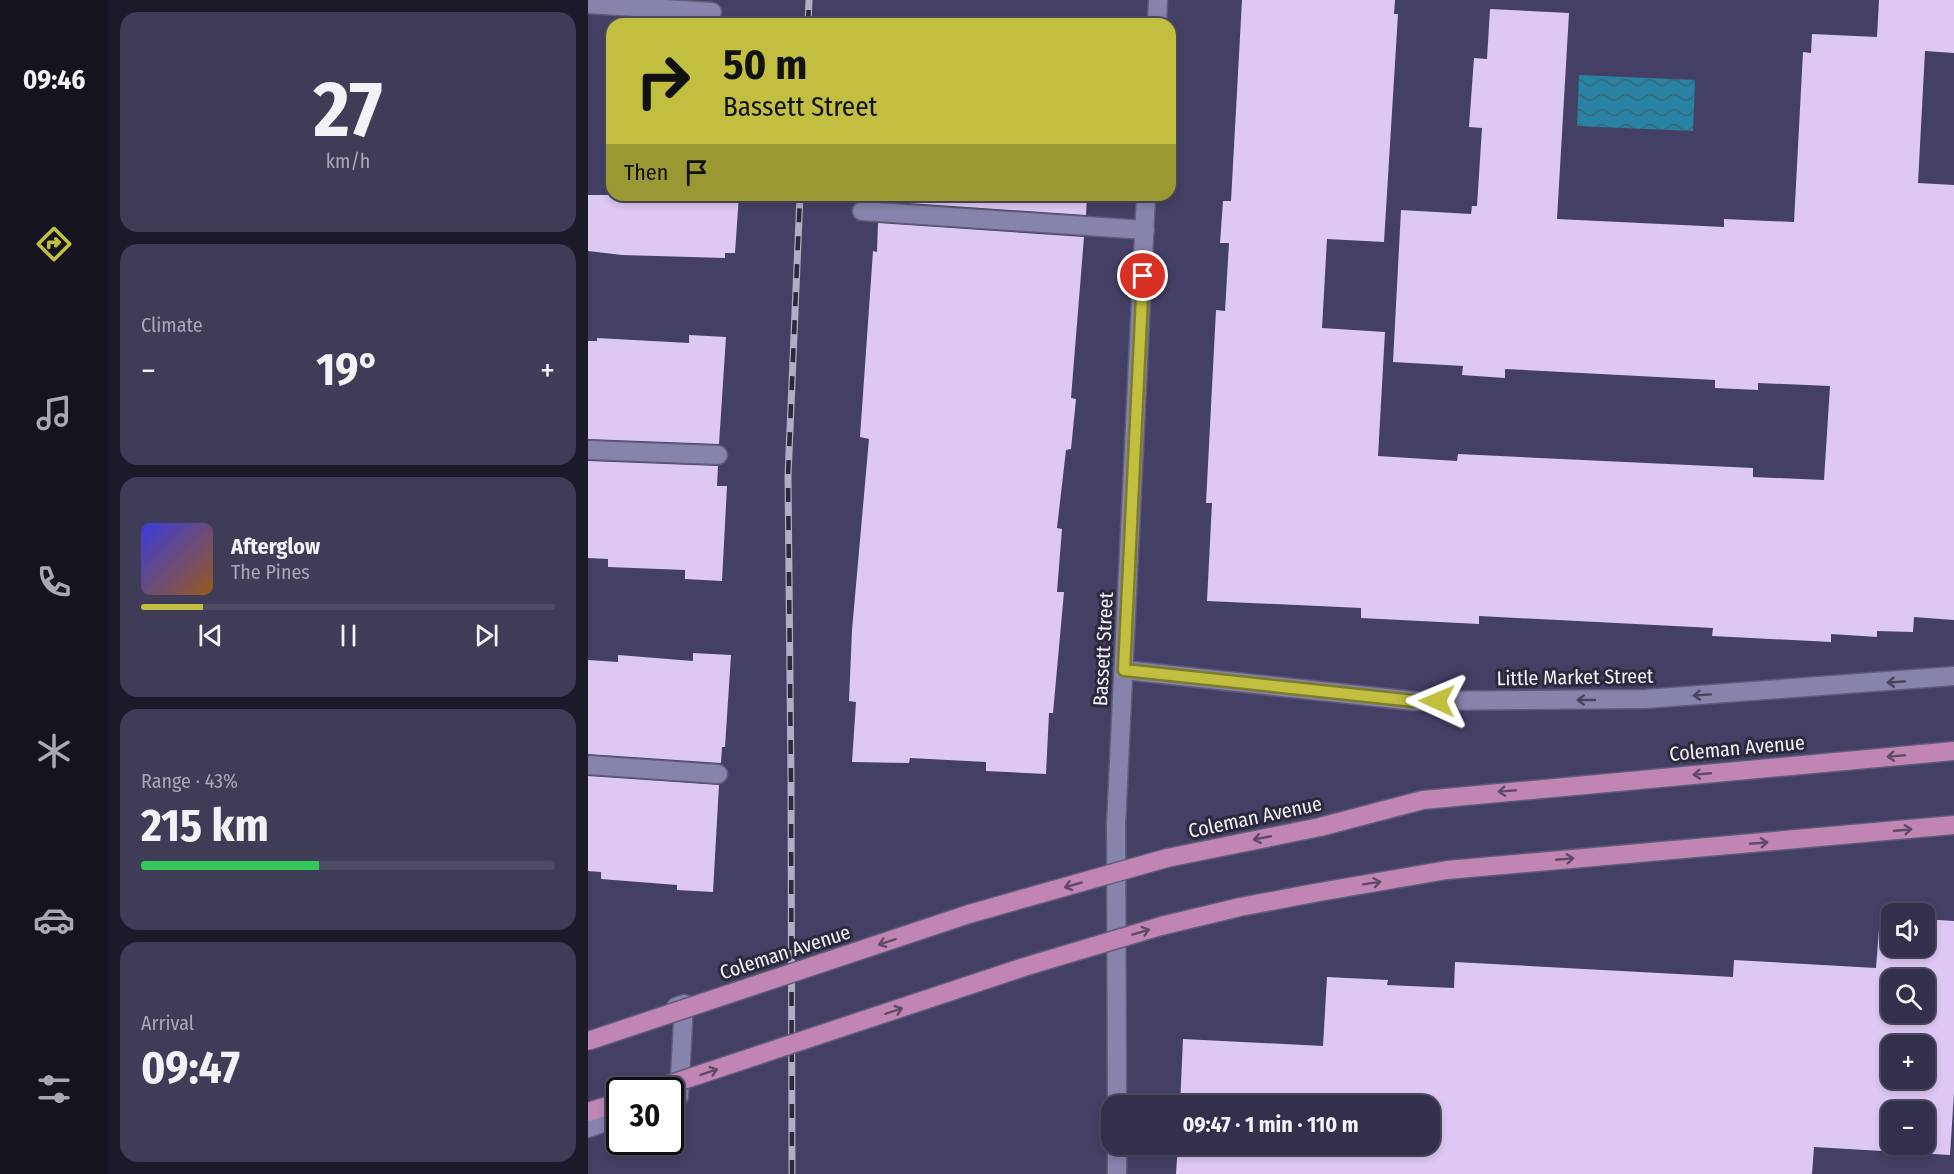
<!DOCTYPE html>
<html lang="en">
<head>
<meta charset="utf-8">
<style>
  body { margin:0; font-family:"Fira Sans Condensed",sans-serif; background:#3e3c56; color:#f1f3f6; height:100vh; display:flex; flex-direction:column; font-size:22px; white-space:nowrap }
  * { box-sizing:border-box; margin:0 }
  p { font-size:20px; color:#a9a9b5 }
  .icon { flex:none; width:33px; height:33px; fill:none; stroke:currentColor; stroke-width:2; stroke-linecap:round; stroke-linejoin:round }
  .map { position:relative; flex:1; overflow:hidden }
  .sheet { display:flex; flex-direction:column; gap:12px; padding:12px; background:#1c1a2a; width:480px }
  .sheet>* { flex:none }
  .hud { position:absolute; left:18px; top:18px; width:570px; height:183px; border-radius:18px; box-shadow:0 3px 9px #0003,0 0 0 2px #4e4b64; background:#c1be40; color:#111; overflow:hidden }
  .fabs { position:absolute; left:1293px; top:903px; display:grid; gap:12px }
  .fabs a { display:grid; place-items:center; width:54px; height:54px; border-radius:12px; background:#33304c; box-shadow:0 3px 9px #0003,0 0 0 2px #4e4b64; font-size:30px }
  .speed { position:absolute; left:18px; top:1077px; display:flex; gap:12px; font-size:30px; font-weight:700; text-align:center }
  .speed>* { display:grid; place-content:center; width:78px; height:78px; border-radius:50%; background:#33304c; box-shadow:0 3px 9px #0003,0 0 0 2px #4e4b64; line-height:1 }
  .speed .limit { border:3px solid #111; border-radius:9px; background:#fff; color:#111 }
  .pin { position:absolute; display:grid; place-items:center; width:51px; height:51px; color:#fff; margin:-26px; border:3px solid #fff; border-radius:50%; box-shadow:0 2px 6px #0007 }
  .me { position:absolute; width:66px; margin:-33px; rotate:271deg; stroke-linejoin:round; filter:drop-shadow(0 0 4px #0008) }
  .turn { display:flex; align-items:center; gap:21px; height:126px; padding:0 18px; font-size:27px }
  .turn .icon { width:78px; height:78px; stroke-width:2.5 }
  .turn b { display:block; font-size:42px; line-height:51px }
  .then { display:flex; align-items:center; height:57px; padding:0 18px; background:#0003; gap:12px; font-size:22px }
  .big { font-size:45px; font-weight:700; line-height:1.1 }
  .sheet .widget { flex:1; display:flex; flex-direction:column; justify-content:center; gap:9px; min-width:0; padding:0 21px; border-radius:18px; background:#3e3c56 }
  .sheet .dial { align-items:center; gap:0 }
  .dial b { font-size:78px; line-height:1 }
  .song { display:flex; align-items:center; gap:18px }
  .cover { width:72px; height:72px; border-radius:9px; background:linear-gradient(135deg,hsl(240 70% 55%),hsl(30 70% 35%)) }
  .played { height:6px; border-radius:3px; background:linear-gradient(90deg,#c1be40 15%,#4e4b64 15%) }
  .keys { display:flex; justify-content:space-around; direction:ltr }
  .heat { display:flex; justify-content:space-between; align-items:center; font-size:33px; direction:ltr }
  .charge { height:9px; border-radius:4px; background:linear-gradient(90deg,#34c759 43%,#4e4b64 0) }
  .trip { position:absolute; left:513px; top:1095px; width:339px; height:60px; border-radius:18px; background:#33304c; box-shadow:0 3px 9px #0003,0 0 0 2px #4e4b64; font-weight:700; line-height:60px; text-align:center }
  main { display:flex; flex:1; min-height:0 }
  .dock { display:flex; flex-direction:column; width:108px; justify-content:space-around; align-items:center; background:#14131e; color:#a9a9b5 }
  .dock .icon { width:42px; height:42px }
  .dock .on { color:#c1be40 }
  .dock b { font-size:27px; color:#f1f3f6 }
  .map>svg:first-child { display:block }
</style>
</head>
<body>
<main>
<nav class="dock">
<b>09:46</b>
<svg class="icon on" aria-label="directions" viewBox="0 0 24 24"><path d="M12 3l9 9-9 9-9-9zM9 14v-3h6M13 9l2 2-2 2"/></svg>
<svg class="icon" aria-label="music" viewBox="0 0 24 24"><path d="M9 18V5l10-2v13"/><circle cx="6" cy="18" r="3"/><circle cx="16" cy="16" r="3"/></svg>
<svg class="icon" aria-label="phone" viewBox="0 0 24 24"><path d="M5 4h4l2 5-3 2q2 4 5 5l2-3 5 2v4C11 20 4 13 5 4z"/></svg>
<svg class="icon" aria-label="climate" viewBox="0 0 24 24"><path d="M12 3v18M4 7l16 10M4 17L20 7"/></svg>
<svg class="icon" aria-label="car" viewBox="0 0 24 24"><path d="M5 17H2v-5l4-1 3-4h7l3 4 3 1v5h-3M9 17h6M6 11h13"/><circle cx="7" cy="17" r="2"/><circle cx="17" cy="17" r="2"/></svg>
<svg class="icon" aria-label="filters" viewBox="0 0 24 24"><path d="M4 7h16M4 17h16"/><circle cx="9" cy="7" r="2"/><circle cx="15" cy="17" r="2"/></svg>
</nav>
<section class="sheet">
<div class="widget dial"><b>27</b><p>km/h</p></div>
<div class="widget"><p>Climate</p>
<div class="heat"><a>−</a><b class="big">19°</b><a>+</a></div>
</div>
<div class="widget">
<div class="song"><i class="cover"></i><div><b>Afterglow</b><p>The Pines</p></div></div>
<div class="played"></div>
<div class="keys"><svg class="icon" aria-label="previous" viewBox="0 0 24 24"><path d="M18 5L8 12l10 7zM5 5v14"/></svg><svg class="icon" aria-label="pause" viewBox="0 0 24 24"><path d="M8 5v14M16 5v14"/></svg><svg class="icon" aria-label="next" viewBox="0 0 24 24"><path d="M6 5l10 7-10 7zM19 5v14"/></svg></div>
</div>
<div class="widget"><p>Range · 43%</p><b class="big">215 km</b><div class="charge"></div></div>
<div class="widget"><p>Arrival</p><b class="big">09:47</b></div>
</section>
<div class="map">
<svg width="1366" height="1174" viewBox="0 0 1366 1174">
  <defs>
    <pattern id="water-waves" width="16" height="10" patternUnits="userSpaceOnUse" patternTransform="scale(1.5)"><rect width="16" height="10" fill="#2981a3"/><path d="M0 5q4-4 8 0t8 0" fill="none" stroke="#37687c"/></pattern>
  </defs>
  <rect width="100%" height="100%" fill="#444065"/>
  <polygon fill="url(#water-waves)" points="991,75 1107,80 1105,131 989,126"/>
  <g fill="#ddc7f3" fill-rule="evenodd">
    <polygon points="654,0 807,0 806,14 810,14 796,242 739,239 734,328 797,332 790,456 869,461 870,454 1165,468 1165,477 1236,480 1242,386 1170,383 1170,390 1127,388 1127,380 917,369 917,378 874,375 875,366 805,362 813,210 883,214 884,206 889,206 894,128 881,127 886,58 899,59 902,9 981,13 969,219 1136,227 1136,219 1206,222 1215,52 1223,53 1224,34 1289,37 1291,0 1366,0 1366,53 1337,51 1330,183 1366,185 1366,620 1326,617 1325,632 1289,631 1289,637 1243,634 1243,642 1124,636 1125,628 891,616 891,624 773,618 773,608 619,601 624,503 618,503 628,310 637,311 641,243 632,243 635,201 643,201"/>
    <polygon points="0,195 151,195 147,253 137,253 137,258 34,255 0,251"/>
    <polygon points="291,195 499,195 498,215 291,201"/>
    <polygon points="290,223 496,237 483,398 488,399 483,449 478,450 469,528 474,529 469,592 476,592 465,713 461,713 458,774 398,771 398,762 322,758 321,763 264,762 268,702 261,701 264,630 281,439 272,437 285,251 289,252"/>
    <polygon points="101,335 138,337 131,444 0,439 0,341 9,341 9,338 101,343"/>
    <polygon points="0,461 130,466 129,486 139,486 134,581 97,579 97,570 20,567 20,559 0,558"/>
    <polygon points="105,653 143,655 137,747 134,747 133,763 0,754 0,660 30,662 30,655 105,661"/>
    <polygon points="0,776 131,785 125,892 89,890 89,885 13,879 13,872 0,871"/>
    <path d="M1292 916 1304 917V946H1336V919L1366 921V1093L1362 1155 1226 1147 1224 1174H588L590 1144H842V1106H592L595 1039 735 1046 739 977 800 980 799 985 866 988 867 962 1145 977 1146 960 1288 968ZM1304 980H1336V1012H1304ZM1304 1046H1336V1078H1304ZM1304 1112H1336V1144H1304Z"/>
  </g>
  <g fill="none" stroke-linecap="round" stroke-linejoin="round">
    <g stroke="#5f5b78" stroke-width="21">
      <g id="minor">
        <polyline points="0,4 124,12"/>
        <polyline points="569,24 570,0"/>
        <polyline points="274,211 557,230"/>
        <polyline points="0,450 130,455"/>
        <polyline points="536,670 826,701 1057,699 1366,676"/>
        <polyline points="0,765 130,774"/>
        <polyline points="82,1099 91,1096 96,1004 88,1007"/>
        <polyline points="529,1106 528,825 558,195"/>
        <polyline points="0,1128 32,1117"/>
        <polyline points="529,1144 529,1174"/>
      </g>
    </g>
    <g stroke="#5f5b78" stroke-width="21">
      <g id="major">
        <polyline points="732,827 835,800 1366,751"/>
        <polyline points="726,893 859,870 1366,825"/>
        <polyline points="0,1112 32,1102"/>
      </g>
    </g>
    <use href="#minor" stroke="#8683ac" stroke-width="18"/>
    <use href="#major" stroke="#c185b4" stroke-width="18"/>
    <g stroke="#b0aec2" stroke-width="7">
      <g id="rail">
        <polyline points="220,24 221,0"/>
        <polyline points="204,1174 203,780 200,476 212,195"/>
      </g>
    </g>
    <use href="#rail" stroke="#2b293b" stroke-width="4.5" stroke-dasharray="14" stroke-linecap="butt"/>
    <g stroke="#5f5b78" stroke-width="21" stroke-linecap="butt">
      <g id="major-bridge">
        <polyline points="0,1041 381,914 579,858 732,827"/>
        <polyline points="65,1090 436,967 573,926 652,907 726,893"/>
      </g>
    </g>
    <use href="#major-bridge" stroke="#c185b4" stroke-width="18"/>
  </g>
  <defs><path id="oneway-shaft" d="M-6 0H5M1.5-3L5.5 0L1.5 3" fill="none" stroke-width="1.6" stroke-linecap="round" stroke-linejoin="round" transform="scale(1.5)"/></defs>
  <g stroke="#46445d">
    <use href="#oneway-shaft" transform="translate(1308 682) rotate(176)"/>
    <use href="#oneway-shaft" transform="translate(1114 695) rotate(176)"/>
    <use href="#oneway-shaft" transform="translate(998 700) rotate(180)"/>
  </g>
  <g stroke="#604965">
    <use href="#oneway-shaft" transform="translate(1308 756) rotate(175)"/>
    <use href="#oneway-shaft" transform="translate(1114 774) rotate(175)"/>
    <use href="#oneway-shaft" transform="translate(919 791) rotate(175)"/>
    <use href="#oneway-shaft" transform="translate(1315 830) rotate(-6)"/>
    <use href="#oneway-shaft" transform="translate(674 838) rotate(169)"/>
    <use href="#oneway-shaft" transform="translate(1171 843) rotate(-5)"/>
    <use href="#oneway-shaft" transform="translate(977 859) rotate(-5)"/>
    <use href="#oneway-shaft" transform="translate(784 883) rotate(-9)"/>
    <use href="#oneway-shaft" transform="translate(485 885) rotate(164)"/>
    <use href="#oneway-shaft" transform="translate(553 932) rotate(-17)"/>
    <use href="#oneway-shaft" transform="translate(299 942) rotate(162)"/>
    <use href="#oneway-shaft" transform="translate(306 1011) rotate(-18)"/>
    <use href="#oneway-shaft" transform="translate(121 1072) rotate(-18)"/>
  </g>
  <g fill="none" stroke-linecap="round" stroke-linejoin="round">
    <g stroke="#7d7c2a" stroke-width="15">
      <polyline id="route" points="555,276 536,670 826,701 849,701"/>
    </g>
    <use href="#route" stroke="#c1be40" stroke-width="10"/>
  </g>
  <g text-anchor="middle" stroke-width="6" stroke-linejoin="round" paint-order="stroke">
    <g font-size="20" fill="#f3f2fc" stroke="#2b293b">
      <text transform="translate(515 649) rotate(-87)" y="7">Bassett Street</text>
      <text transform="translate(987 677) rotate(-1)" y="7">Little Market Street</text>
      <text transform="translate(1149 748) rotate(-5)" y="7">Coleman Avenue</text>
      <text transform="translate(667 817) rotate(-12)" y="7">Coleman Avenue</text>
      <text transform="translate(197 952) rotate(-18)" y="7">Coleman Avenue</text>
    </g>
  </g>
</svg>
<div class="fabs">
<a><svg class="icon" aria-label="sound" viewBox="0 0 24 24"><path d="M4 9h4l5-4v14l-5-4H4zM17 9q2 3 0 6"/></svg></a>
<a><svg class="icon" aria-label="search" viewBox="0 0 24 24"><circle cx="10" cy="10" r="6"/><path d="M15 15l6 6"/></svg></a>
<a>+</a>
<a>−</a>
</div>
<div class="speed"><div class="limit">30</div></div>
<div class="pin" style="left:555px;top:276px;background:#d93025"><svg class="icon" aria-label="arrive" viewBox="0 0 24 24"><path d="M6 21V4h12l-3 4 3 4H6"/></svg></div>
<svg class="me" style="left:849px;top:701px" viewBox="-20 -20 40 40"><path d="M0-17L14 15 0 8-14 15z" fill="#c1be40" stroke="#fff" stroke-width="4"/></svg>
<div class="trip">09:47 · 1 min · 110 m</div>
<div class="hud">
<div class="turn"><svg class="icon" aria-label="right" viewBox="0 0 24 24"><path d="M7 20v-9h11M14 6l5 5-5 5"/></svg><div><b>50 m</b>Bassett Street</div></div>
<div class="then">Then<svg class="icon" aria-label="arrive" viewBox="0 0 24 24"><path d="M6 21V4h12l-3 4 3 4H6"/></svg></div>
</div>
</div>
</main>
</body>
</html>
